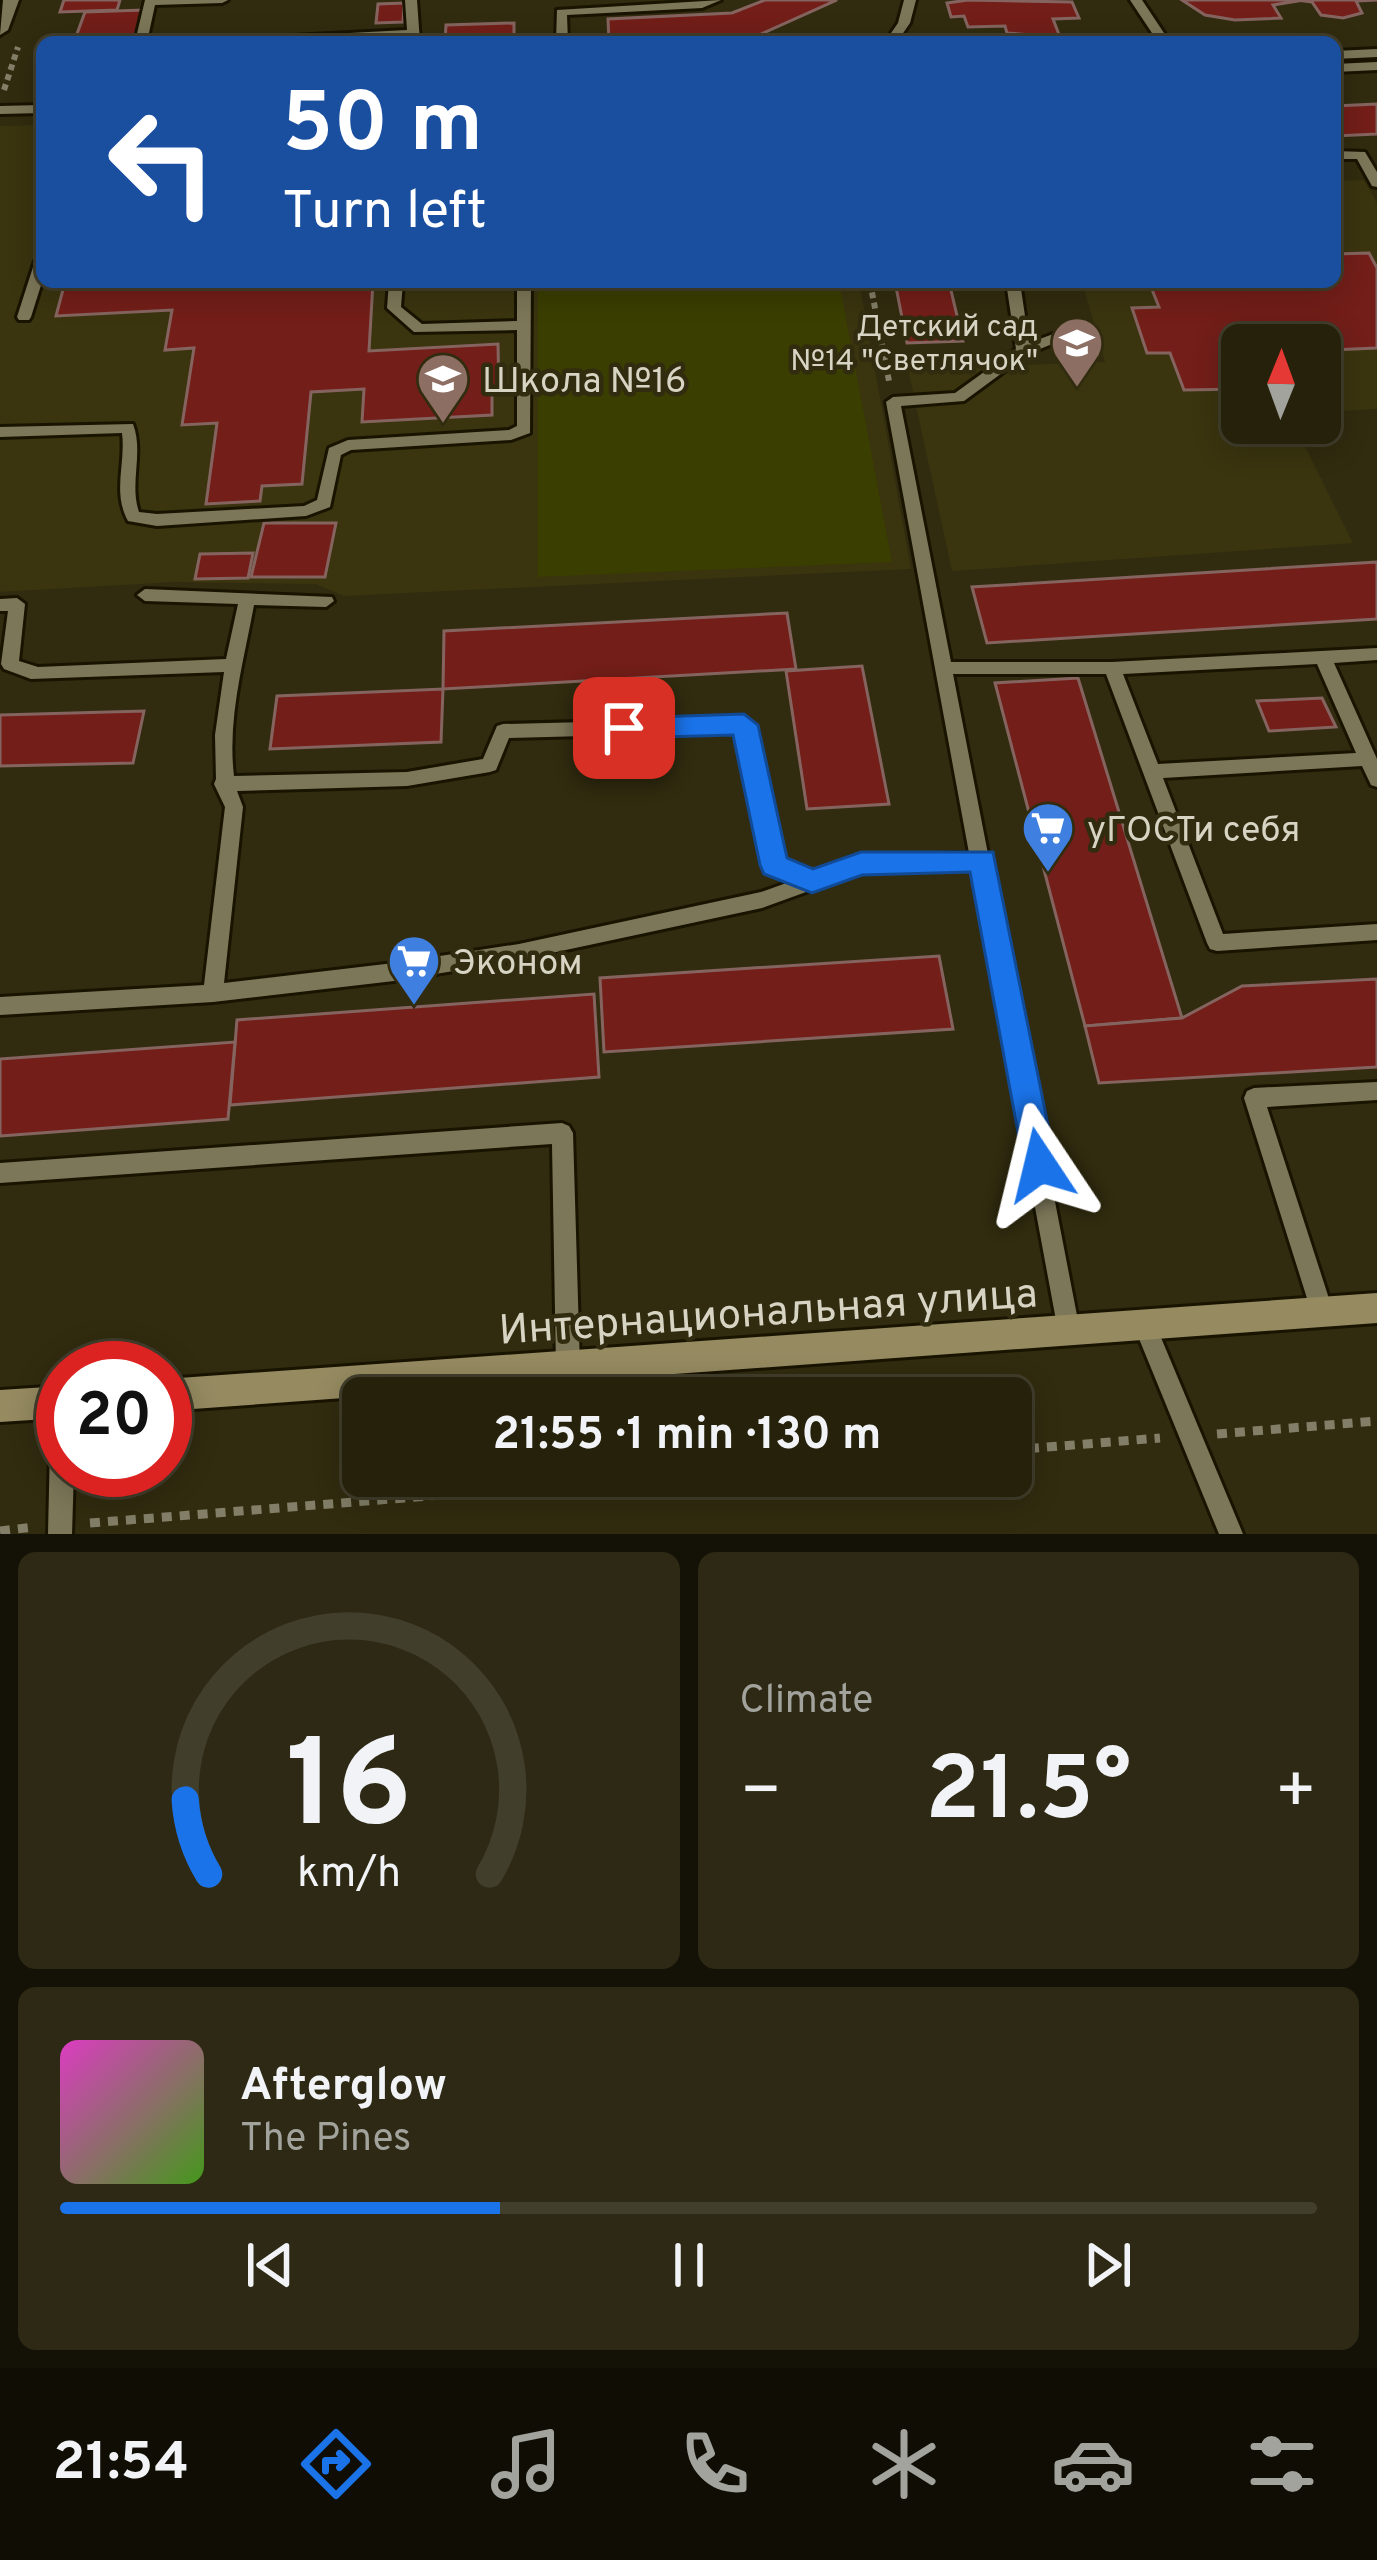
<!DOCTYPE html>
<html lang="en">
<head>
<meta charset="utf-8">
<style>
  body { margin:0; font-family:Overpass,sans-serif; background:#2d2914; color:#f1f3f6; height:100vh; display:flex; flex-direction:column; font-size:45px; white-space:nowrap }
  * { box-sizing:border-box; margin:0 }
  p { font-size:39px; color:#a3a39d }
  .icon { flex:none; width:66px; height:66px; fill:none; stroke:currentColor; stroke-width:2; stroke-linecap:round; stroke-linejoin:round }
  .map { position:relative; height:1534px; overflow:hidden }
  .side { display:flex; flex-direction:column; gap:18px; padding:18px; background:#141206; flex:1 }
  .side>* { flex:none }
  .hud { position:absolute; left:36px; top:36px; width:1305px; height:252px; border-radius:18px; box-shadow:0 6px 30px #0003,0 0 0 3px #423e2c; background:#1a4fa0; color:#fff; overflow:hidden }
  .needle { width:78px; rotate:1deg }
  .controls { position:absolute; left:1221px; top:324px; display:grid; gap:24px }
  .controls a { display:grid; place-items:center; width:120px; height:120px; border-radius:18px; background:#25210b; box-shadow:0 6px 30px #0003,0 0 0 3px #423e2c; font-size:60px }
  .speed { position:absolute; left:36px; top:1341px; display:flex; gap:24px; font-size:60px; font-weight:700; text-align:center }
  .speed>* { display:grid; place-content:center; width:156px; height:156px; border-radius:50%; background:#25210b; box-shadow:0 6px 30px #0003,0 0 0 3px #423e2c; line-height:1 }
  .speed .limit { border:18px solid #d22; background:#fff; color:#111 }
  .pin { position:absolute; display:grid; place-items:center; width:102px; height:102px; color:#fff; margin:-51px; border-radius:24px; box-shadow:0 6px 18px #0006 }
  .me { position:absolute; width:132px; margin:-66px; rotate:350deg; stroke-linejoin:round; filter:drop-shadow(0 0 9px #0008) }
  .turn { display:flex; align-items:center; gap:42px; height:252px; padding:0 48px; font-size:54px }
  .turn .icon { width:156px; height:156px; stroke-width:2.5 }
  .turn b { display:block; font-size:84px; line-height:102px }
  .big { font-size:90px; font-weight:700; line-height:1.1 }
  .side .tile { flex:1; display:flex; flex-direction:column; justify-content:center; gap:18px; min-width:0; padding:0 42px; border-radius:18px; background:#2d2914 }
  .side .dial { align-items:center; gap:0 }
  .dial svg { height:312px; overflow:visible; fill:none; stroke:#423e2c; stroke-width:7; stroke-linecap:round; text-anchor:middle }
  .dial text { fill:#f1f3f6; stroke:none }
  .song { display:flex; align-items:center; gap:36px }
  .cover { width:144px; height:144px; border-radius:18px; background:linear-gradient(135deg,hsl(310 70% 55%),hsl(100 70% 35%)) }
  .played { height:12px; border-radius:6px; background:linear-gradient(90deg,#1a73e8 35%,#423e2c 35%) }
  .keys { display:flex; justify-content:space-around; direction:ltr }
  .heat { display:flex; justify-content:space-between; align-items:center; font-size:66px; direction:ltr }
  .side .tiles { flex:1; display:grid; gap:18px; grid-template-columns:1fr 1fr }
  .tile:last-child { grid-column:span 2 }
  .trip { position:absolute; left:342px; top:1377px; width:690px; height:120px; border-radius:18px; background:#25210b; box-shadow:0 6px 30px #0003,0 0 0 3px #423e2c; font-weight:700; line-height:120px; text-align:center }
  .menu { display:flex; height:192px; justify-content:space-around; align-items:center; background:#0f0d04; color:#a3a39d }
  .menu .icon { width:84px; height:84px }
  .menu .selected { color:#1a73e8 }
  .menu b { font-size:54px; color:#f1f3f6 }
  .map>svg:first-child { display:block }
</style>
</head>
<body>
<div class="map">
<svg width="1377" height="1534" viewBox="0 0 1377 1534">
  <rect width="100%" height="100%" fill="#312c0f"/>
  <g fill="#3a340f">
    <polygon points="42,125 42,282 859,282 911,569 344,596 316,584 174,582 0,592 0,126"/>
    <polygon points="1364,180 1377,203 1377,409 1320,412 1320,345 1242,345 1242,423 1301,423 1296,428 1353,543 952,571 908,369 1105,362 1082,282 1335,282 1335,181"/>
  </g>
  <polygon fill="#3a3e00" points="538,282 839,282 892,562 538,577"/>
  <g fill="#731e18" stroke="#85645f" stroke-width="3">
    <polygon points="64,0 120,0 117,10 60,12"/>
    <polygon points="765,0 837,0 759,35 729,42 609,42 608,19 732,13"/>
    <polygon points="968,0 1072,2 1079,18 1053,19 1060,37 1007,33 1005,26 968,27 964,16 951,17 947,3"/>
    <polygon points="1182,0 1297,0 1298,1 1273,5 1281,18 1235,20 1205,15"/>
    <polygon points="1377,0 1356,1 1362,13 1343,18 1321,15 1312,2 1297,0"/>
    <polygon points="404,3 403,22 376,23 378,4"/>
    <polygon points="143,10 133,42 74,42 85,12"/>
    <polygon points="514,23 514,42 445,42 446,25"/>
    <polygon points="1377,104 1377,134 1335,136 1335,106"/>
    <polygon points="1369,253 1377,268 1377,348 1332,350 1340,368 1320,369 1320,345 1242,345 1242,389 1184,390 1170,353 1147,353 1132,308 1159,307 1149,282 1335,282 1335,254"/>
    <polygon points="65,282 373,282 369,351 498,344 499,394 492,394 492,415 362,422 364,389 311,392 302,484 262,486 260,501 206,504 217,423 182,425 194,348 165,350 172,310 56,316"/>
    <polygon points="895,282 949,282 963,341 907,343"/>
    <polygon points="264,523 336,523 325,577 251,577"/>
    <polygon points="253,553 248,578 195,579 200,554"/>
    <polygon points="1377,562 1377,619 987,643 972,587"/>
    <polygon points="787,613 796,669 443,689 444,631"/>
    <polygon points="862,666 889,804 807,809 786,671"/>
    <polygon points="1078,678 1182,1018 1085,1026 995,683"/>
    <polygon points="443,689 441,742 270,749 277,696"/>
    <polygon points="1322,698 1336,727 1269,731 1257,701"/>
    <polygon points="144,711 133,763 0,766 0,715"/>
    <polygon points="939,956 953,1029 604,1052 600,978"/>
    <polygon points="1377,979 1377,1067 1099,1083 1085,1026 1182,1018 1242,986"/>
    <polygon points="594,994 599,1077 230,1105 237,1020"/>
    <polygon points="235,1042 228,1119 0,1136 0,1059"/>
  </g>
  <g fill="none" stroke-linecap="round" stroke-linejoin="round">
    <g stroke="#191400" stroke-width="6">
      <g id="service">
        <polygon points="228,0 222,3 155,5 147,42 135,42 145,0"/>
        <polygon points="405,0 417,0 420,42 408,42 408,37 247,42 253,38 407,30"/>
        <polygon points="721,0 702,8 567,15 568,42 556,42 557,10"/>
        <polygon points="904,0 916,0 910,23 897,42 885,42 898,23"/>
        <polygon points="1130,0 1142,0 1170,42 1158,42"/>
        <polygon points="1377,49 1377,57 1335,59 1335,51"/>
        <polygon points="1377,62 1377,70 1335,72 1335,64"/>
        <polygon points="42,105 42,113 0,114 0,106"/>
        <polygon points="1335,151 1365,152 1377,172 1377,187 1372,186 1357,159 1335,159"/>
        <polygon points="42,257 42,282 31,317 29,320 19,320 17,317 35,261"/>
        <path d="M389 282H403L401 307 422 324 517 321V282H531L530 433 511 440 351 450 341 455 330 507 306 516 157 526 128 521C112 492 126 464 122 433L0 437V427L133 424C144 453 129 483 139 512L157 514 304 506 317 500 329 448 348 440 509 430 517 426V330L414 332 387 308Z"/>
        <path d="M1006 282H1020L1029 343 1064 330 1069 331V337L1028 354 964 401 901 406 951 662H1112L1377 648V660L1334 663 1377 759V787L1371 785 1362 766 1163 778 1223 934 1377 924V940L1217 951 1210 949 1207 943 1106 674H953L988 854 992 860 990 865 1080 1331 1077 1339 1069 1342 1061 1339 1058 1331 972 868 861 872 762 908 519 960 394 981 213 1002 0 1015V997L204 985 225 807 214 784 216 779 215 735 224 672 31 679 4 669 1 664 8 611H0V599L17 598 25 604 19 661 38 667 226 659 238 604 145 601 137 595 145 589 332 597 334 601 326 607 254 605C244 661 227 718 234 776L407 772 483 759 497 726 503 724 744 718 753 725 782 860 814 873 861 856 969 853 886 402 893 397 955 393 1016 349ZM1317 664 1356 753 1158 764 1123 674ZM737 732 765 865 767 870 792 881 761 892 519 944 394 963 224 983 243 807 237 791 407 786 490 772 496 770 509 738Z"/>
        <polygon points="1377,1082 1377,1100 1267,1107 1333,1311 1330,1319 1322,1322 1314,1319 1311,1311 1244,1098 1247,1091 1254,1088"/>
        <polygon points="562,1123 569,1126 573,1133 580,1367 576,1375 568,1379 560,1375 556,1367 552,1144 0,1183 0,1163"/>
        <polygon points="1144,1313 1152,1316 1243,1534 1219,1534 1133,1324 1136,1316"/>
        <polygon points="63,1390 63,1470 74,1470 72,1534 48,1534 51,1402 55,1394"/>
      </g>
    </g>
    <g stroke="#191400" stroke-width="6">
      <polygon id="tertiary" points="3,0 19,0 8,30 0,35"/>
    </g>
    <g stroke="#191400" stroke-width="6">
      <g id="secondary">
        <polygon points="1377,1293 1377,1323 165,1411 165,1379"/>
        <polygon points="63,1386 63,1418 0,1422 0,1390"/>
      </g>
    </g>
    <g stroke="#827e67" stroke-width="6" stroke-dasharray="6 4.5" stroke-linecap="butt">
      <polyline points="4,90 18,47"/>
      <polyline points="870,282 889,381"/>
    </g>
    <g stroke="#827e67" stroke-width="9" stroke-dasharray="10 8" stroke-linecap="butt">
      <polyline points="1217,1434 1377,1421"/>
      <polyline points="1011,1450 1160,1438"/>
      <polyline points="90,1523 681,1476"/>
      <polyline points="0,1531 34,1527"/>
    </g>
    <use href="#service" fill="#7d7759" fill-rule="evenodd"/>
    <use href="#tertiary" fill="#7d7759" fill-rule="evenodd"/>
    <use href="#secondary" fill="#958a60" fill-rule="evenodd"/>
  </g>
  <polygon fill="#1a73e8" stroke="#114b97" stroke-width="3" points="744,714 758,725 787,858 813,869 861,852 993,852 1056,1165 1051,1176 1040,1180 1028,1176 1024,1165 970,872 862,875 812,893 764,874 760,865 733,735 624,738 610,728 624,718"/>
  <defs>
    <g id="school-pin" transform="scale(2.7)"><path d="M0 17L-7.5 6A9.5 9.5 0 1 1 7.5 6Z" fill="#8d6e63" stroke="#312c0f"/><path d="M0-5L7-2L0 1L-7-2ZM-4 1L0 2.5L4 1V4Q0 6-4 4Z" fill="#fff"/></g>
    <g id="supermarket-pin" transform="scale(2.7)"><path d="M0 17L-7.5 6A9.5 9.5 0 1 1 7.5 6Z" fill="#3f7fe0" stroke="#312c0f"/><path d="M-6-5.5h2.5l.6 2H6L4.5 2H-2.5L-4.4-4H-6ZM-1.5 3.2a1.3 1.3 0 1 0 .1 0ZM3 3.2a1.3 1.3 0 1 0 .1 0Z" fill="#fff"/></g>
  </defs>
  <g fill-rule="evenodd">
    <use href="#school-pin" x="1077" y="343"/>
    <use href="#school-pin" x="443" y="379"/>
    <use href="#supermarket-pin" x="1048" y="828"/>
    <use href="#supermarket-pin" x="414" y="961"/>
  </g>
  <g text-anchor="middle" stroke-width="9" stroke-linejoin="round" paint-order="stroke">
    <g font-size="30" fill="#d7d4c4" stroke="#312c0f" text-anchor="end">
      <text x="1038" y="336">Детский сад<tspan x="1038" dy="34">№14 "Светлячок"</tspan></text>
    </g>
    <g font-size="36" fill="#d7d4c4" stroke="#312c0f" text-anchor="start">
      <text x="482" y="392">Школа №16</text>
      <text x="1087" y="841">уГОСТи себя</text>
      <text x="453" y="974">Эконом</text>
    </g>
    <g font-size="42" fill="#d7d4c4" stroke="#312c0f">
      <text transform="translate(768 1310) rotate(-4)" y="15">Интернациональная улица</text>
    </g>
  </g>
</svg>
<div class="controls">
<a><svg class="needle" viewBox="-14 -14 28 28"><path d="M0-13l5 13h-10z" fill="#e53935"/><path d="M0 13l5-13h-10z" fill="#a3a39d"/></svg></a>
</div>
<div class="speed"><div class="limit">20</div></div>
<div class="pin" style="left:624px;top:728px;background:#d93025"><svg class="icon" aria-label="arrive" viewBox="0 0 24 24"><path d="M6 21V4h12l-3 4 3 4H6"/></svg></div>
<svg class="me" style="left:1040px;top:1165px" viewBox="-20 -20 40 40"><path d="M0-17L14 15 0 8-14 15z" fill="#1a73e8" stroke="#fff" stroke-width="4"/></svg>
<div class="trip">21:55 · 1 min · 130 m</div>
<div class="hud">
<div class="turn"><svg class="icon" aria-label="left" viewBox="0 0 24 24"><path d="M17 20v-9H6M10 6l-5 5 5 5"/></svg><div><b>50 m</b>Turn left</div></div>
</div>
</div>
<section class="side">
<div class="tiles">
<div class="tile dial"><svg viewBox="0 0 100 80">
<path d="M14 69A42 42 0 1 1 86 69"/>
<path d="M14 69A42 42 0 0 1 8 50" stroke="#1a73e8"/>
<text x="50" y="56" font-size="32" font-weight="700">16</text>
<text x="50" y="72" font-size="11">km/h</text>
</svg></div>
<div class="tile"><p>Climate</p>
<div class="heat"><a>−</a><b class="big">21.5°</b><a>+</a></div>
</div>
<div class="tile">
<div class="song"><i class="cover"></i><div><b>Afterglow</b><p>The Pines</p></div></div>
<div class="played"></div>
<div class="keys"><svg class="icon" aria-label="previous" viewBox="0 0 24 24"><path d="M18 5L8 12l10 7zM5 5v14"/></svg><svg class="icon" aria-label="pause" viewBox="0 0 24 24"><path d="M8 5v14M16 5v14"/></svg><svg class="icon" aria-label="next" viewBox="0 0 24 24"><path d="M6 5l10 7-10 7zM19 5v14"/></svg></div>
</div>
</div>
</section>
<nav class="menu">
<b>21:54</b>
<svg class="icon selected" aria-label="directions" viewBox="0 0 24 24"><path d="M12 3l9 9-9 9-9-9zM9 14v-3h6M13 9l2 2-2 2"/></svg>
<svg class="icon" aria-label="music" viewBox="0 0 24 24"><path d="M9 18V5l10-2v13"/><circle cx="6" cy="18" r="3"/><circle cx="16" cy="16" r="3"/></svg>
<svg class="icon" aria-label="phone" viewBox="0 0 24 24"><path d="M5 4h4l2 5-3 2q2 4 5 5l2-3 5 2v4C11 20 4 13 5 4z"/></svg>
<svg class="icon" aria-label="climate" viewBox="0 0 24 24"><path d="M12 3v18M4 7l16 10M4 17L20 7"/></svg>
<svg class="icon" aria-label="car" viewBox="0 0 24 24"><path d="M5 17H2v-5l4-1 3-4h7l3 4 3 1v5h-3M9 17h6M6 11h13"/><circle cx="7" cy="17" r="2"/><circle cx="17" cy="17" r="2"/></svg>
<svg class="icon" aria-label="filters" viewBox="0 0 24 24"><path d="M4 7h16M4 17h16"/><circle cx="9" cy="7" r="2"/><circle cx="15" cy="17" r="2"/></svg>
</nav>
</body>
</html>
